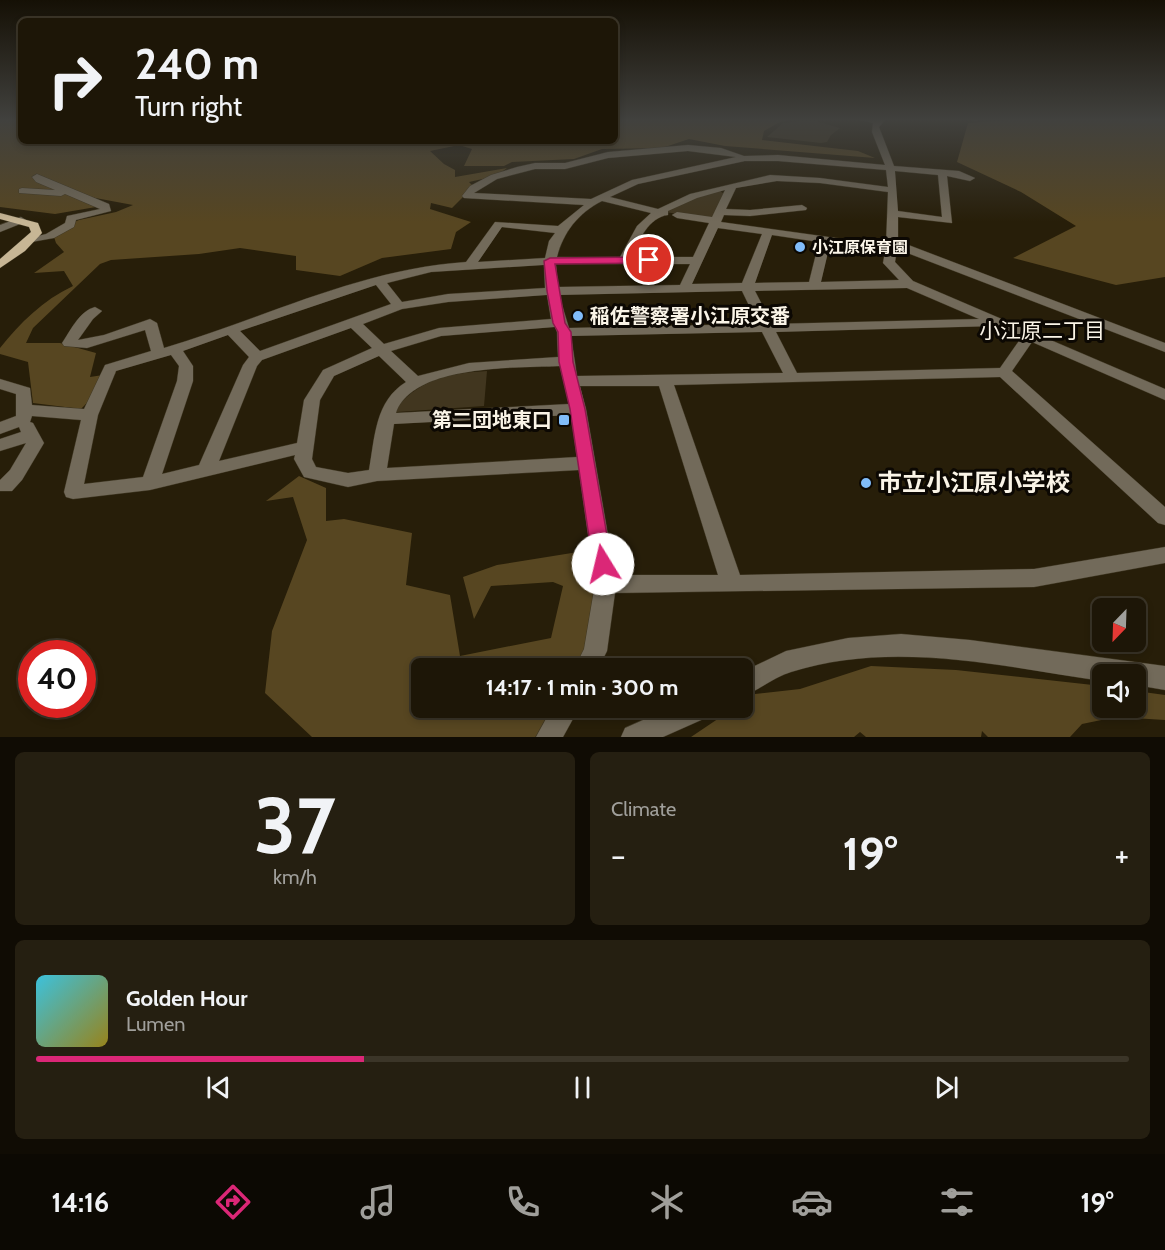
<!DOCTYPE html>
<html lang="en">
<head>
<meta charset="utf-8">
<style>
  body { margin:0; font-family:Cabin,"Noto Sans JP",sans-serif; background:#251f11; color:#f1f3f6; height:100vh; display:flex; flex-direction:column; font-size:22px; white-space:nowrap }
  * { box-sizing:border-box; margin:0 }
  p { font-size:20px; color:#a09f9b }
  .icon { flex:none; width:33px; height:33px; fill:none; stroke:currentColor; stroke-width:2; stroke-linecap:round; stroke-linejoin:round }
  .map { position:relative; height:737px; overflow:hidden }
  .panel { display:flex; flex-direction:column; gap:15px; padding:15px; background:#100c04; flex:1 }
  .panel>* { flex:none }
  .guide { position:absolute; left:18px; top:18px; width:600px; height:126px; border-radius:9px; box-shadow:0 3px 9px #0003,0 0 0 2px #3b3528; background:#1d1607; color:#f1f3f6; overflow:hidden }
  .needle { width:39px; rotate:203deg }
  .fabs { position:absolute; left:1092px; top:598px; display:grid; gap:12px }
  .fabs a { display:grid; place-items:center; width:54px; height:54px; border-radius:9px; background:#1d1607; box-shadow:0 3px 9px #0003,0 0 0 2px #3b3528; font-size:30px }
  .speed { position:absolute; left:18px; top:640px; display:flex; gap:12px; font-size:30px; font-weight:700; text-align:center }
  .speed>* { display:grid; place-content:center; width:78px; height:78px; border-radius:50%; background:#1d1607; box-shadow:0 3px 9px #0003,0 0 0 2px #3b3528; line-height:1 }
  .speed .limit { border:9px solid #d22; background:#fff; color:#111 }
  .pin { position:absolute; display:grid; place-items:center; width:51px; height:51px; color:#fff; margin:-26px; border:3px solid #fff; border-radius:50%; box-shadow:0 2px 6px #0007 }
  .me { position:absolute; width:66px; margin:-33px; rotate:351deg; stroke-linejoin:round; filter:drop-shadow(0 0 4px #0008) }
  .turn { display:flex; align-items:center; gap:21px; height:126px; padding:0 18px; font-size:27px }
  .turn .icon { width:78px; height:78px; stroke-width:2.5 }
  .turn b { display:block; font-size:42px; line-height:51px }
  .big { font-size:45px; font-weight:700; line-height:1.1 }
  .panel .tile { flex:1; display:flex; flex-direction:column; justify-content:center; gap:9px; min-width:0; padding:0 21px; border-radius:9px; background:#251f11 }
  .panel .dial { align-items:center; gap:0 }
  .dial b { font-size:78px; line-height:1 }
  .song { display:flex; align-items:center; gap:18px }
  .cover { width:72px; height:72px; border-radius:9px; background:linear-gradient(135deg,hsl(190 70% 55%),hsl(50 70% 35%)) }
  .played { height:6px; border-radius:3px; background:linear-gradient(90deg,#db2777 30%,#3b3528 30%) }
  .keys { display:flex; justify-content:space-around; direction:ltr }
  .heat { display:flex; justify-content:space-between; align-items:center; font-size:33px; direction:ltr }
  .panel .tiles { flex:1; display:grid; gap:15px; grid-template-columns:1fr 1fr }
  .tile:last-child { grid-column:span 2 }
  .trip { position:absolute; left:411px; top:658px; width:342px; height:60px; border-radius:9px; background:#1d1607; box-shadow:0 3px 9px #0003,0 0 0 2px #3b3528; font-weight:700; line-height:60px; text-align:center }
  .tabs { display:flex; height:96px; justify-content:space-around; align-items:center; background:#0c0903; color:#a09f9b }
  .tabs .icon { width:42px; height:42px }
  .tabs .selected { color:#db2777 }
  .tabs b { font-size:27px; color:#f1f3f6 }
  .map>svg:first-child { display:block }
</style>
</head>
<body>
<div class="map">
<svg width="1165" height="737" viewBox="0 0 1165 737">
  <rect width="100%" height="100%" fill="#271e09"/>
  <g fill="#41361f">
    <polygon points="812,120 840,128 831,135 827,142 821,143 767,137 783,123"/>
    <polygon points="720,191 724,194 711,219 665,212 691,199"/>
    <path d="M487 371 484 406 397 412V407C422 378 450 373 487 371Z"/>
  </g>
  <g fill="#574621">
    <path d="M0 119H21V141H615V119H792L778 123 764 131 762 140 858 151 875 158 725 146 689 139 662 148 602 149 574 159 512 162 504 166H464L472 149 459 145 430 151 444 164 455 170V177L507 168 496 176 469 182 476 189 469 191 452 208 431 203 430 209 471 222 456 232 451 249 382 258 340 276 296 270V256L240 248 199 254 111 260 100 264 33 328 26 343H60L96 353 90 377 116 373 81 409 33 403 28 362 0 354V348C20 323 43 300 73 286L64 271 34 273 64 252 56 243 52 231 79 220 116 212 133 205 90 197 96 207 55 214 0 207Z"/>
    <polygon points="1021,119 1165,119 1165,277 1116,285 1013,258 1076,226 1021,192 957,162 968,123"/>
    <polygon points="299,476 326,488 326,521 344,519 412,533 406,585 450,595 460,656 551,638 563,586 553,582 491,586 474,619 463,577 497,565 578,552 596,579 593,643 574,669 422,669 422,708 565,708 551,737 312,737 265,693 272,631 307,540 293,497 266,501"/>
    <polygon points="871,666 956,670 1102,686 1102,708 1136,708 1136,691 1165,695 1165,720 1116,717 1082,724 1070,737 988,737 982,731 981,737 866,737 860,732 854,737 691,737 734,708 742,708 743,702 755,694 800,689"/>
  </g>
  <g fill="none" stroke-linecap="round" stroke-linejoin="round">
    <g stroke="#403824" stroke-width="1">
      <g id="minor">
        <path d="M855 119H886L879 127 894 166 959 171 975 178 970 181 947 176 952 223 898 217V241L1165 343V352L897 249 895 262 913 281 1165 389V400L1032 342 1012 371 1165 507V525L1158 523 1000 377 674 385 740 575 1034 569 1165 547V563L1034 587 615 593 607 651 598 669H574L584 649 595 584 579 470 377 481 348 487 304 477 294 459 295 455 150 490 73 499 66 497 64 492 81 420 32 416 30 422 33 423 44 443 22 480 12 491H0V480L10 470 26 443 0 451V439L21 432 19 427 0 434V422L16 416V394L0 389V379L30 388 32 405 84 409 105 365 151 351 145 330 87 348 64 346 62 343 64 340C72 328 80 311 95 307L102 311 93 319 78 340 104 335 150 319 157 323 164 348C265 318 360 269 466 262L495 222 558 226 584 205 464 198 462 196 470 186 491 175 517 167 535 163H565L608 152 688 145 721 148 744 156 778 155 885 165 872 132 873 123ZM688 151 736 157 632 180 591 199 474 193 497 179 535 169H565L608 158ZM745 161H778L886 170 888 187 820 178 770 175 690 194 658 209 610 197 638 184ZM895 171 938 175 942 217 898 211ZM777 181 820 183 888 192 886 245 721 222 724 215 750 216 806 210 807 208 802 205 750 210 726 209 736 188ZM725 190 712 217 677 212 672 215 677 218 709 223 693 257H632C638 241 649 217 668 215V211L697 198ZM602 201 651 213 637 226 620 257H557C563 233 578 213 602 201ZM502 227 555 233 549 241 545 258 478 262ZM718 228 762 234 742 283 692 284ZM772 235 819 242 809 282 755 283ZM830 244 885 252 883 263 899 280 821 282ZM556 264H690L680 285 558 287ZM544 265 545 288 448 294 402 302 387 283 431 272ZM376 285 391 304 260 351 240 331ZM907 288 979 319 772 324 755 291ZM742 291 758 324 569 328 559 295ZM547 295 551 319 439 328 384 344 363 324 402 309 448 302ZM995 326 1021 338 1000 368 797 373 776 332ZM555 327 557 332 558 357 469 363 418 376 391 351 441 336ZM351 328 372 348 323 370 304 400 297 443 219 461 257 366 262 360ZM762 332 783 373 577 376 571 336ZM228 335 249 357 243 365 199 465 162 474 193 381V366L183 351ZM171 355 179 366 177 381 143 477 84 484 98 415 116 371ZM379 356 406 382C375 401 375 437 369 470L348 473 316 467 312 459 320 400 334 376ZM560 366 569 404 396 413C413 364 517 368 560 366ZM580 386H659L718 575H615L586 409ZM571 415 577 457 387 468 394 424Z"/>
        <polygon points="970,119 980,119 976,121"/>
        <polygon points="37,174 109,204 111,211 76,220 74,227 54,238 26,243 26,239 46,234 65,223 67,216 100,209 65,194 61,196 19,193 19,189 22,188 55,190 36,182 32,177"/>
        <polygon points="21,217 26,220 25,222 0,232 0,225"/>
        <path d="M901 634 970 640 1165 666V690L1136 685V675H1102V681C1001 666 892 640 791 672 774 677 759 690 742 697V672L786 651 848 638Z"/>
        <polygon points="552,708 579,708 563,737 536,737"/>
        <polygon points="670,708 712,708 708,717 663,737 621,737 625,728"/>
      </g>
    </g>
    <g stroke="#403824" stroke-width="1">
      <polygon id="major" points="0,213 38,223 42,233 25,251 0,268 0,259 31,232 29,227 0,219"/>
    </g>
    <use href="#minor" fill="#726a5a" fill-rule="evenodd"/>
    <use href="#major" fill="#c7b695" fill-rule="evenodd"/>
  </g>
  <linearGradient id="sky" x2="0" y2="1"><stop stop-color="#151005"/><stop offset="0.54" stop-color="#41413e"/><stop offset="1" stop-color="#41413e" stop-opacity="0"/></linearGradient>
  <rect width="1165" height="222" fill="url(#sky)"/>
  <polygon fill="#db2777" stroke="#8e194d" stroke-width="1.5" points="649,257 654,260 653,263 555,264 565,323 571,332 573,362 585,409 612,564 609,569 603,572 596,569 593,564 570,409 559,362 558,332 553,323 547,291 544,261 550,258"/>
  <g fill="#81bdfa" stroke="#0c0803" stroke-width="2">
    <circle cx="800" cy="247" r="6"/>
    <circle cx="578" cy="316" r="6"/>
    <rect x="558" y="414" width="12" height="12" rx="3"/>
    <circle cx="866" cy="483" r="6"/>
  </g>
  <g text-anchor="middle" stroke-width="6" stroke-linejoin="round" paint-order="stroke">
    <g font-size="16" font-weight="bold" fill="#faf4e7" stroke="#0c0803" text-anchor="start">
      <text x="812" y="253">小江原保育園</text>
    </g>
    <g font-size="20" font-weight="bold" fill="#faf4e7" stroke="#0c0803" text-anchor="start">
      <text x="590" y="323">稲佐警察署小江原交番</text>
      <text x="552" y="427" text-anchor="end">第二団地東口</text>
    </g>
    <g font-size="21" fill="#faf4e7" stroke="#0c0803">
      <text x="1042" y="338">小江原二丁目</text>
    </g>
    <g font-size="24" font-weight="bold" fill="#faf4e7" stroke="#0c0803" text-anchor="start">
      <text x="878" y="491">市立小江原小学校</text>
    </g>
  </g>
</svg>
<div class="fabs">
<a><svg class="needle" viewBox="-14 -14 28 28"><path d="M0-13l5 13h-10z" fill="#e53935"/><path d="M0 13l5-13h-10z" fill="#a09f9b"/></svg></a>
<a><svg class="icon" aria-label="sound" viewBox="0 0 24 24"><path d="M4 9h4l5-4v14l-5-4H4zM17 9q2 3 0 6"/></svg></a>
</div>
<div class="speed"><div class="limit">40</div></div>
<div class="pin" style="left:649px;top:260px;background:#d93025"><svg class="icon" aria-label="arrive" viewBox="0 0 24 24"><path d="M6 21V4h12l-3 4 3 4H6"/></svg></div>
<svg class="me" style="left:603px;top:564px" viewBox="-20 -20 40 40"><circle r="19" fill="#fff"/><path d="M0-13L10 11 0 6-10 11z" fill="#db2777"/></svg>
<div class="trip">14:17 · 1 min · 300 m</div>
<div class="guide">
<div class="turn"><svg class="icon" aria-label="right" viewBox="0 0 24 24"><path d="M7 20v-9h11M14 6l5 5-5 5"/></svg><div><b>240 m</b>Turn right</div></div>
</div>
</div>
<section class="panel">
<div class="tiles">
<div class="tile dial"><b>37</b><p>km/h</p></div>
<div class="tile"><p>Climate</p>
<div class="heat"><a>−</a><b class="big">19°</b><a>+</a></div>
</div>
<div class="tile">
<div class="song"><i class="cover"></i><div><b>Golden Hour</b><p>Lumen</p></div></div>
<div class="played"></div>
<div class="keys"><svg class="icon" aria-label="previous" viewBox="0 0 24 24"><path d="M18 5L8 12l10 7zM5 5v14"/></svg><svg class="icon" aria-label="pause" viewBox="0 0 24 24"><path d="M8 5v14M16 5v14"/></svg><svg class="icon" aria-label="next" viewBox="0 0 24 24"><path d="M6 5l10 7-10 7zM19 5v14"/></svg></div>
</div>
</div>
</section>
<nav class="tabs">
<b>14:16</b>
<svg class="icon selected" aria-label="directions" viewBox="0 0 24 24"><path d="M12 3l9 9-9 9-9-9zM9 14v-3h6M13 9l2 2-2 2"/></svg>
<svg class="icon" aria-label="music" viewBox="0 0 24 24"><path d="M9 18V5l10-2v13"/><circle cx="6" cy="18" r="3"/><circle cx="16" cy="16" r="3"/></svg>
<svg class="icon" aria-label="phone" viewBox="0 0 24 24"><path d="M5 4h4l2 5-3 2q2 4 5 5l2-3 5 2v4C11 20 4 13 5 4z"/></svg>
<svg class="icon" aria-label="climate" viewBox="0 0 24 24"><path d="M12 3v18M4 7l16 10M4 17L20 7"/></svg>
<svg class="icon" aria-label="car" viewBox="0 0 24 24"><path d="M5 17H2v-5l4-1 3-4h7l3 4 3 1v5h-3M9 17h6M6 11h13"/><circle cx="7" cy="17" r="2"/><circle cx="17" cy="17" r="2"/></svg>
<svg class="icon" aria-label="filters" viewBox="0 0 24 24"><path d="M4 7h16M4 17h16"/><circle cx="9" cy="7" r="2"/><circle cx="15" cy="17" r="2"/></svg>
<b>19°</b>
</nav>
</body>
</html>
